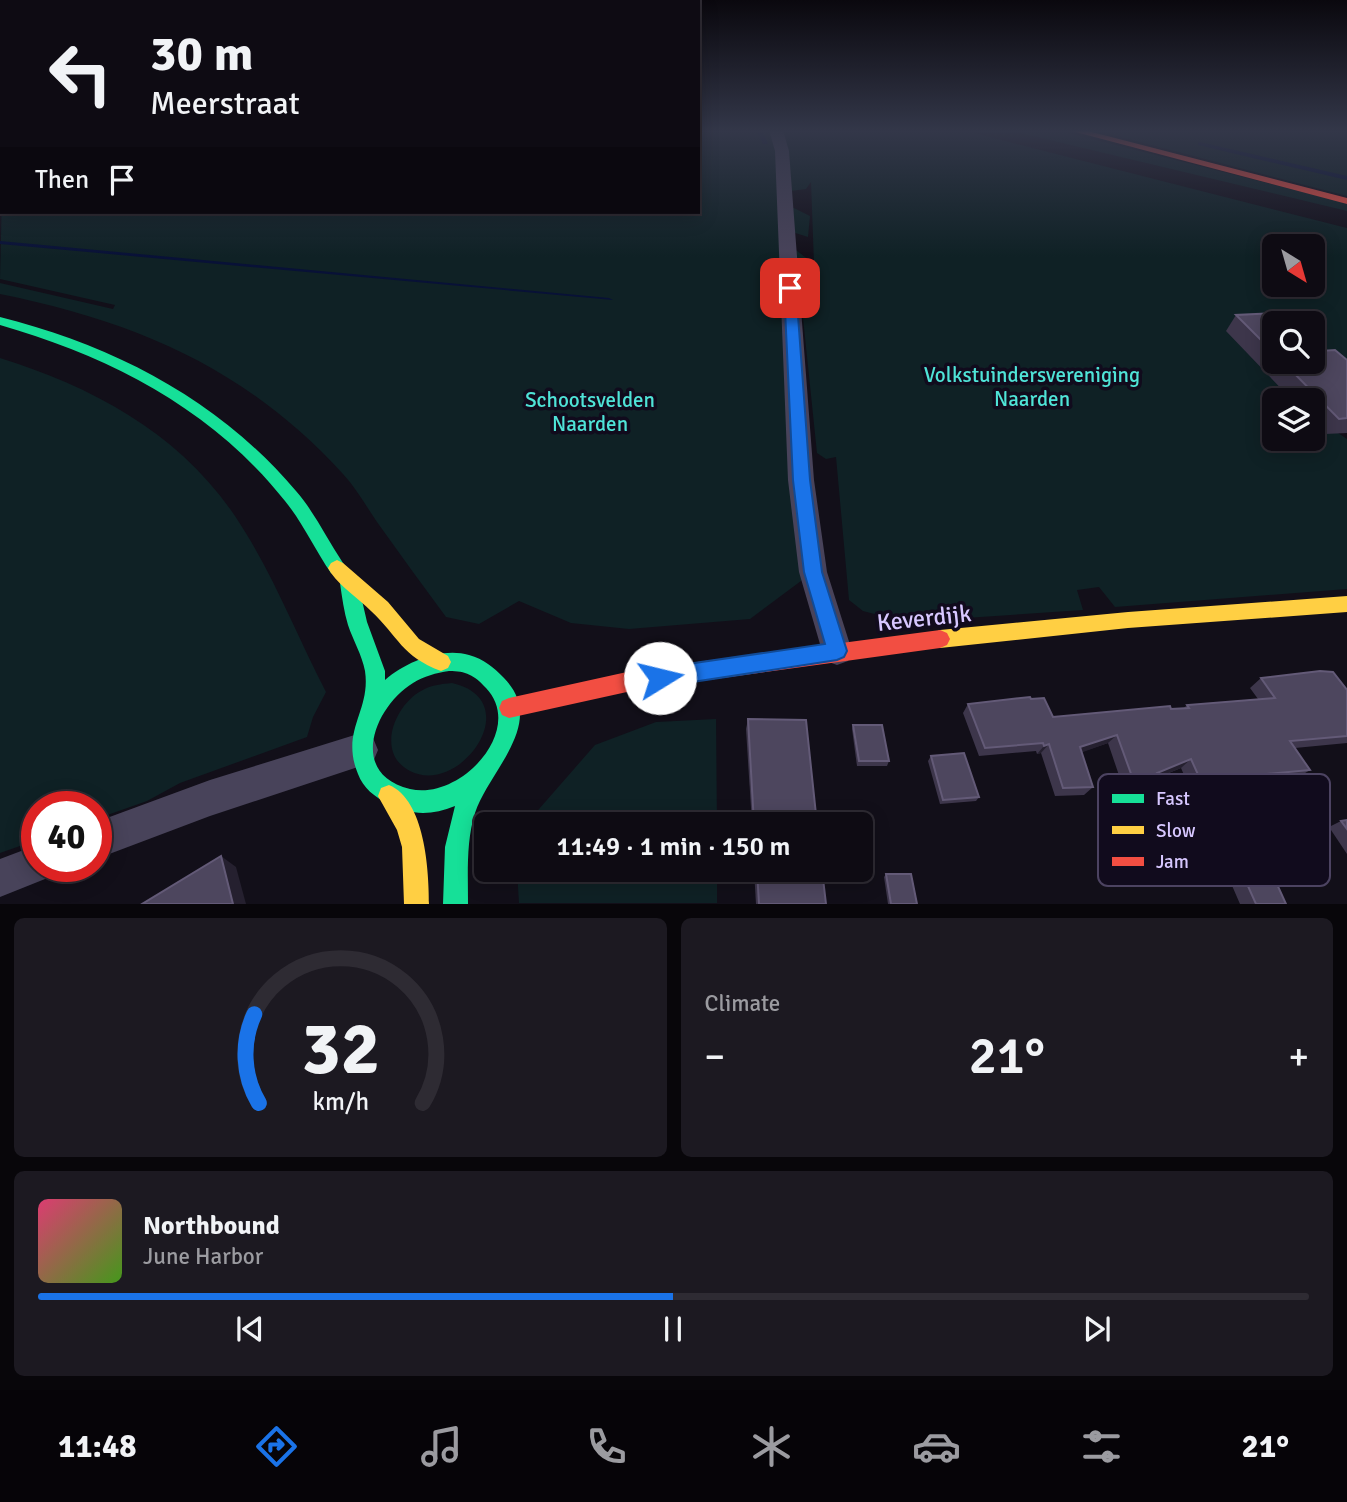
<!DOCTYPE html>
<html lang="en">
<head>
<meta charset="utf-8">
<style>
  body { margin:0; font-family:Signika,sans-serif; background:#1c1921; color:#f1f3f6; height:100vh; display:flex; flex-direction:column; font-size:26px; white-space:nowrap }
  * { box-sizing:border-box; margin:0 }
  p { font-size:23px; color:#9b9ba0 }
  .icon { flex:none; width:38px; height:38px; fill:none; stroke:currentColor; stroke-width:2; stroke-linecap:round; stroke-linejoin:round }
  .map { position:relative; height:904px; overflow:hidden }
  .side { display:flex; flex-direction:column; gap:14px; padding:14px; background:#08060a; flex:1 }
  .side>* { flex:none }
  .banner { position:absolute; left:0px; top:0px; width:700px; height:214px; box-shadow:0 4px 18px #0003,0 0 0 2px #2e2b33; background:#0e0b13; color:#f1f3f6; overflow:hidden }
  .needle { width:46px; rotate:143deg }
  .fabs { position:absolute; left:1262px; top:234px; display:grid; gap:14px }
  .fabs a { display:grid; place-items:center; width:63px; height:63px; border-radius:10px; background:#0e0b13; box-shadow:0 4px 18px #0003,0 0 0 2px #2e2b33; font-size:35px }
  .speed { position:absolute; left:21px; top:791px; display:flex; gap:14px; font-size:35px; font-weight:700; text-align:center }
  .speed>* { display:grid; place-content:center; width:91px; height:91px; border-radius:50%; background:#0e0b13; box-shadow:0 4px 18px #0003,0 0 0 2px #2e2b33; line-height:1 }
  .speed .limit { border:10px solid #d22; background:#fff; color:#111 }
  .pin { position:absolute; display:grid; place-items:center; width:60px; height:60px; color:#fff; margin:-30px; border-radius:14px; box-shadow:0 4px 10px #0006 }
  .me { position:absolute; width:77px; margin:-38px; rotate:81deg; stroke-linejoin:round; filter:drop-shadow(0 0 5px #0008) }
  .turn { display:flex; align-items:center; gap:24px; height:147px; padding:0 35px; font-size:32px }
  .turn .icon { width:91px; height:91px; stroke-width:2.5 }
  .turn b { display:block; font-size:49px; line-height:60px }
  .then { display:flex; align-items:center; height:66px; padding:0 35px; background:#0003; gap:14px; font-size:26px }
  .big { font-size:52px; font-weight:600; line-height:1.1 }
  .side .card { flex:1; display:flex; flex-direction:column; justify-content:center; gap:10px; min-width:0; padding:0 24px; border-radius:10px; background:#1c1921 }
  .side .dial { align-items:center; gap:0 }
  .dial svg { height:182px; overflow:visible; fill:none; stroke:#2e2b33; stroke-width:7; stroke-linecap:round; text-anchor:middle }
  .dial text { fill:#f1f3f6; stroke:none }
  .song { display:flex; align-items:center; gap:21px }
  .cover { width:84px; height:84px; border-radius:10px; background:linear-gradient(135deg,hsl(340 70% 55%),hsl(100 70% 35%)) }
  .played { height:7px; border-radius:4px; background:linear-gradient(90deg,#1a73e8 50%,#2e2b33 50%) }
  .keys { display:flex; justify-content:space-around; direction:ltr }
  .heat { display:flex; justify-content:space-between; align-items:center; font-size:38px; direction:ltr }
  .side .tiles { flex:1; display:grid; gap:14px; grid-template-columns:1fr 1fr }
  .card:last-child { grid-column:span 2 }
  .trip { position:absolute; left:474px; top:812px; width:399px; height:70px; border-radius:10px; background:#0e0b13; box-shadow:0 4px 18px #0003,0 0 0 2px #2e2b33; font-weight:600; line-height:70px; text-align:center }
  .menu { display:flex; height:112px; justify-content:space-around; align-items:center; background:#060408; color:#9b9ba0 }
  .menu .icon { width:49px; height:49px }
  .menu .active { color:#1a73e8 }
  .menu b { font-size:32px; color:#f1f3f6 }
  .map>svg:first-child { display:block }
</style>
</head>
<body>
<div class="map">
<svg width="1347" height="904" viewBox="0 0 1347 904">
  <rect width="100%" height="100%" fill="#120f19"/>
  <g fill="#0f2125" fill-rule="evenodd">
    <path d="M698 130H769L776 149 781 207 794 208 810 216 808 237 783 229 805 578 750 619 629 629 571 623 519 601 479 624 446 617C423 586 400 554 377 522 366 506 356 488 343 474 247 369 138 322 0 294V283L113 309 115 305 0 279 2 193V212H698Z"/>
    <path d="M784 130H962L1347 228V379L1313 354 1312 324H1274L1242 343 1297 401H1274V439H1312L1313 416 1347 439V589L1115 607 1099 587 1077 590 1083 610 905 622 863 611 849 600 836 457 826 459 817 453 796 250 814 264 811 182 806 189 791 191 789 156ZM1274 247H1312V285H1274Z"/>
    <polygon points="1008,130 1056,130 1347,203 1347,211"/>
    <polygon points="1094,130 1347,130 1347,196"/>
    <path d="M0 358C93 387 179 433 235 516 272 571 296 634 326 692L313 717 307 737 180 783 147 801 96 819V807H37V840L0 853Z"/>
    <path d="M452 683C528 700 461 797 410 771 375 753 395 705 421 691 431 685 441 684 452 683Z"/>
    <polygon points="716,719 717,824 526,824 595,745 656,722"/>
    <polygon points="517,870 717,870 717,903 519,903"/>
  </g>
  <polygon fill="#081137" points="0,241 609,298 613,300 0,244"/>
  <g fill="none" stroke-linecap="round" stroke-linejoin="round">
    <g fill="#081137" fill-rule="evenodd">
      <polygon points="756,130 761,130 768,143 767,144 763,144"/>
      <polygon points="1200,142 1347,176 1347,180 1198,145 1198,143"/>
    </g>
    <g fill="#48435a" fill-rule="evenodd">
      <polygon points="769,130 783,130 789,151 814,480 827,572 852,651 848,661 837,665 826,661 822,651 799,572 788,480 775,151"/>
      <polygon points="361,733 373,738 378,750 373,762 210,816 96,859 96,822 210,780"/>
      <polygon points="37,845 37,866 55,866 50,877 0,897 0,859"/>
    </g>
    <g fill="#16e098" fill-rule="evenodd">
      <path d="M0 317C115 346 219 400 296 491 315 513 327 539 343 563L346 568 343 573 337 576 331 573C315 550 303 523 285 501 212 409 111 357 0 325Z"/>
      <path d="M349 575 356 578 358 583 367 622 385 671V680C406 662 441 647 469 655 484 659 493 667 504 678 548 723 489 770 475 813 466 841 468 874 468 904H443L445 847 455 806C431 816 410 815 388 804 375 797 363 788 358 774 340 730 371 712 365 671 362 655 353 640 348 625 344 612 342 597 340 583L342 578ZM449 671C466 671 474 675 486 688 526 730 460 801 410 789 348 774 374 707 413 683 424 676 436 673 449 671Z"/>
    </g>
    <g fill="#ffcf43" fill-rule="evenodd">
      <path d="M337 560 343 563 388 602 419 639 448 656 451 662 448 668 441 671C401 656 399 637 371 611 358 598 342 588 331 573L328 568 331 563Z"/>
      <polygon points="1347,596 1347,612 1128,628 940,648 933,645 930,639 933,633 940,630 1128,612"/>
      <path d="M389 785C425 800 429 870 429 904H404L402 847 397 830 378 796 381 788Z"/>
    </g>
    <g fill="#f24e42" fill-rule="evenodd">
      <polygon points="1068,130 1084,130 1347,198 1347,204"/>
      <polygon points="940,630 947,633 950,639 947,645 940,648 636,690 509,718 502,715 499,708 502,701 509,698 636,670"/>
    </g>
  </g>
  <g fill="#3d364b">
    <polygon points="1236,315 1274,324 1274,362 1312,362 1320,351 1347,360 1347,433 1325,434 1312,421 1312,401 1293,401 1226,331"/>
    <polygon points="1261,678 1347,690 1347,743 1295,748 1310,770 1297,778 1226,785 1286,904 1240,904 1181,768 1159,777 1160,780 1150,788 1124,790 1108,743 1081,752 1093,787 1084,795 1055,796 1041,753 1037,754 1036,751 979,756 963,713 968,704 1031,699 1053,717 1184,708 1187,705 1258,699 1250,688"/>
    <polygon points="748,719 817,824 752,824 746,729"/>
    <polygon points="853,725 889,761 887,766 857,766 852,729"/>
    <polygon points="931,756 979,797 976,801 940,804 928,761"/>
    <polygon points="1347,820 1347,854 1329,827 1341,821"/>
    <polygon points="754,870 822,870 826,904 756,904"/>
    <polygon points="886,874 917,904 888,904 884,877"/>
  </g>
  <g fill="#25202f">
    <rect x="0" y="143" width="2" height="19"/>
    <polygon points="1117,735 1108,743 1072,756 1080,747"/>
    <polygon points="1049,744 1041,753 1037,754 1044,746"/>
    <polygon points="1191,759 1181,768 1148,781 1157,773"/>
    <polygon points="221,856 236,867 246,904 233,904"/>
  </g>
  <g fill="#4d465e" stroke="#635a77" stroke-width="2">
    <rect x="0" y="130" width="2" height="13"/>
    <polygon points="1280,313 1292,324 1274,324 1274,353 1236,315"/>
    <polygon points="1312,343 1320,351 1335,350 1347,360 1347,418 1339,419 1283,362 1312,362"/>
    <polygon points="1320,671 1333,672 1347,690 1347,736 1290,741 1310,770 1222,778 1252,829 1286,904 1256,904 1191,759 1157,773 1160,780 1134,782 1117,735 1080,747 1093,787 1063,788 1049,744 1044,746 1043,743 985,748 968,704 1030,697 1031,699 1044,698 1053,717 1170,706 1171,709 1189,708 1187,705 1275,698 1261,678"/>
    <polygon points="748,719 806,720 817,824 754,824"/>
    <polygon points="853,725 882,725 889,761 859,761"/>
    <polygon points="964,753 979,797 943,800 931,756"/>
    <polygon points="1347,820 1347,829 1341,821"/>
    <polygon points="221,856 233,904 142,904"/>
    <polygon points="757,870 822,870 826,904 759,904"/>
    <polygon points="886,874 911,874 917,904 891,904"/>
  </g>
  <linearGradient id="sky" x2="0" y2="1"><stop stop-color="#0a080e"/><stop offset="0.51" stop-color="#333749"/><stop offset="1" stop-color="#333749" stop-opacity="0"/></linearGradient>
  <rect width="1347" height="257" fill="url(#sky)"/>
  <polygon fill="#1a73e8" stroke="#114b97" stroke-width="2" points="790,284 796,288 810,480 822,572 847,651 844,657 837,660 660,687 653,684 650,678 653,671 660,668 825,644 804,572 793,480 784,288"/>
  <g text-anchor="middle" stroke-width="7" stroke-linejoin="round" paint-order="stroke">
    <g font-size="21" fill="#4fe3d7" stroke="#110b1d">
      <text x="1032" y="382">Volkstuindersvereniging<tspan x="1032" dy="24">Naarden</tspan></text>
      <text x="590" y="407">Schootsvelden<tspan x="590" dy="24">Naarden</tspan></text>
    </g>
    <g font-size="24" fill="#d7c7ff" stroke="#110b1d">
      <text transform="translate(924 618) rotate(-6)" y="8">Keverdijk</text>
    </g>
  </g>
  <rect x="1098" y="774" width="232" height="112" rx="10" fill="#110b1d" stroke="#4c4361" stroke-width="2"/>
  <rect x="1112" y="794" width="32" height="9" fill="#16e098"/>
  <rect x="1112" y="826" width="32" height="8" fill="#ffcf43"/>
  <rect x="1112" y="857" width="32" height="9" fill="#f24e42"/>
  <g font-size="19" fill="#d7c7ff">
    <text x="1156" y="805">Fast</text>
    <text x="1156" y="837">Slow</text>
    <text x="1156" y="868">Jam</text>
  </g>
</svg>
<div class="fabs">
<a><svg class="needle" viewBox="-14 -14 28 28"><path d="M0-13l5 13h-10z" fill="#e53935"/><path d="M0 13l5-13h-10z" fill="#9b9ba0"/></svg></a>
<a><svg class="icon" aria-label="search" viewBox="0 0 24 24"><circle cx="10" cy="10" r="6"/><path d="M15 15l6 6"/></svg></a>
<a><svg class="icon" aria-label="layers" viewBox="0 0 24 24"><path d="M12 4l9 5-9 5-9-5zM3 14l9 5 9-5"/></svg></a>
</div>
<div class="speed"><div class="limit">40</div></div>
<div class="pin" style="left:790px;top:288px;background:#d93025"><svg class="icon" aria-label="arrive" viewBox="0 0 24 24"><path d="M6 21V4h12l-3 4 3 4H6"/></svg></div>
<svg class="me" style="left:660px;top:678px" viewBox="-20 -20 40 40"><circle r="19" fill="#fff"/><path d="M0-13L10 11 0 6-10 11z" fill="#1a73e8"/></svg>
<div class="trip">11:49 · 1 min · 150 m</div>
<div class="banner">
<div class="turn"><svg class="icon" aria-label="left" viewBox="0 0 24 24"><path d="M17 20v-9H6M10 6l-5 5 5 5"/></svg><div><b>30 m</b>Meerstraat</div></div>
<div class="then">Then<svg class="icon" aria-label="arrive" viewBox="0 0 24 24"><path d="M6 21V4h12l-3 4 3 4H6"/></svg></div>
</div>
</div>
<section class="side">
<div class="tiles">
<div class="card dial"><svg viewBox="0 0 100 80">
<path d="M14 69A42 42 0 1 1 86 69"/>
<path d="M14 69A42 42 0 0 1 12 30" stroke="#1a73e8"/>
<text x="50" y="56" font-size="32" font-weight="700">32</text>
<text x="50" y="72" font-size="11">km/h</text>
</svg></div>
<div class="card"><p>Climate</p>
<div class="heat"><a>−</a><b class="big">21°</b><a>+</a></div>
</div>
<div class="card">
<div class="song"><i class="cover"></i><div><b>Northbound</b><p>June Harbor</p></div></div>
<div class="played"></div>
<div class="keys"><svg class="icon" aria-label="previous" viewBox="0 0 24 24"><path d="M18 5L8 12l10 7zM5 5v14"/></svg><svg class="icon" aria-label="pause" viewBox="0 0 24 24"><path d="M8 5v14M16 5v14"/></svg><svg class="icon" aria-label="next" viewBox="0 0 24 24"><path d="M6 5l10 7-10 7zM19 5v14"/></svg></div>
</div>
</div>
</section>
<nav class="menu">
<b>11:48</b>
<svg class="icon active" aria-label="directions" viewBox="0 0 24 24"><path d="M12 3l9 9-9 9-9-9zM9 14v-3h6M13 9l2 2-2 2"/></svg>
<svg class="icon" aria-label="music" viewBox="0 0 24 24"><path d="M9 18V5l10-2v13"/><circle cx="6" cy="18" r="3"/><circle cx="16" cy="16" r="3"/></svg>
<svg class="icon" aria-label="phone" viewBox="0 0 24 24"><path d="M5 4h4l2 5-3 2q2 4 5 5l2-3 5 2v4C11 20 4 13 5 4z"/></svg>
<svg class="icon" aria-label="climate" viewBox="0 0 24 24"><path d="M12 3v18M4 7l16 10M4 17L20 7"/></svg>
<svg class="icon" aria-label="car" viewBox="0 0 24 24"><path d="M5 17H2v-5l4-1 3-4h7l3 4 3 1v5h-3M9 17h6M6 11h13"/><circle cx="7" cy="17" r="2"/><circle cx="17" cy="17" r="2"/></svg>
<svg class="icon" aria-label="filters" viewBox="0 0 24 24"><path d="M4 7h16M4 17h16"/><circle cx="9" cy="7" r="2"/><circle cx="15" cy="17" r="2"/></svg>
<b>21°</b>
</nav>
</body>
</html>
